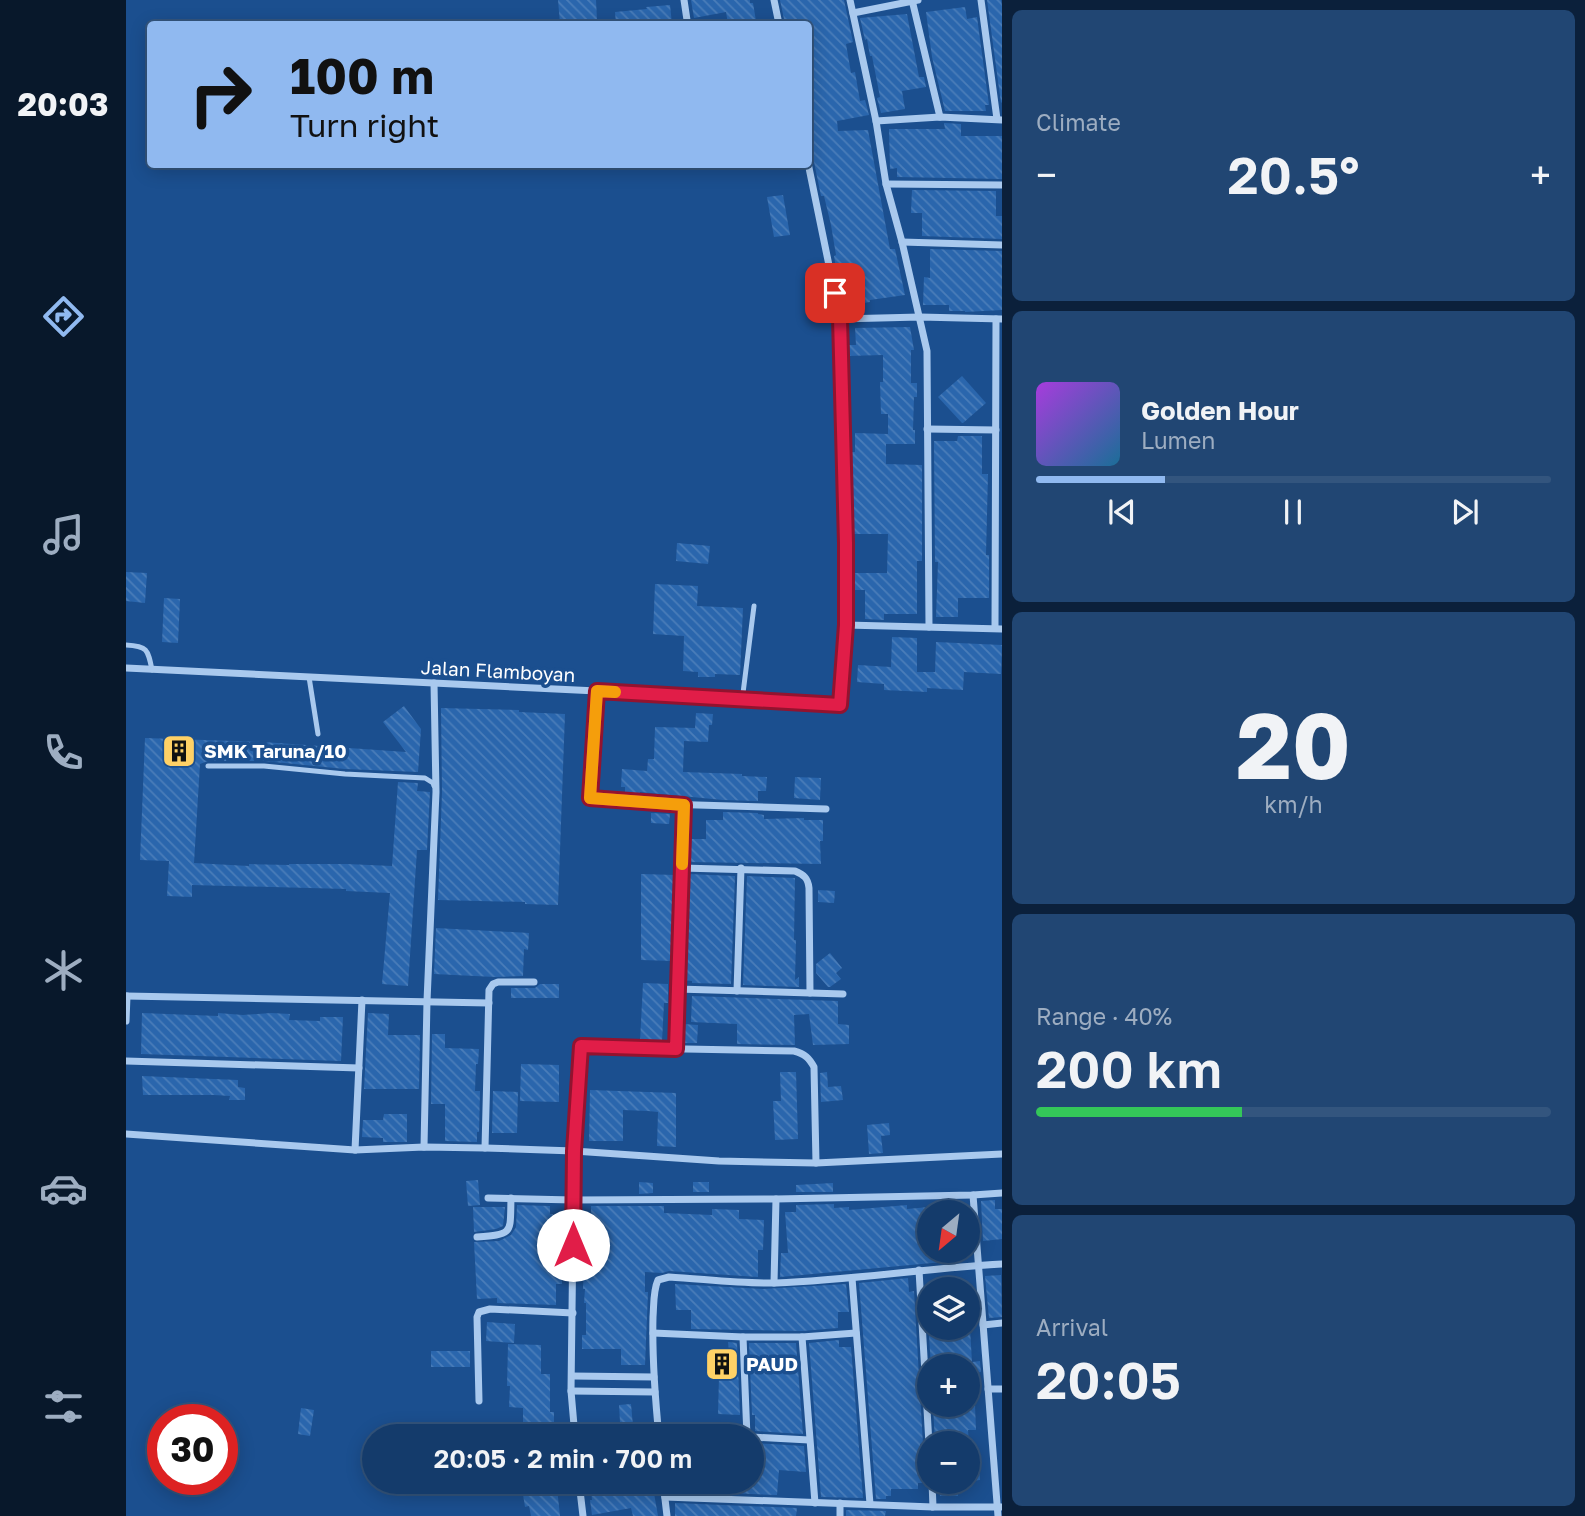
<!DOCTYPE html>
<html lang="en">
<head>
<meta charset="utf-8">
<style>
  body { margin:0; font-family:"Golos Text",sans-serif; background:#214673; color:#f1f3f6; height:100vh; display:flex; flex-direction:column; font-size:26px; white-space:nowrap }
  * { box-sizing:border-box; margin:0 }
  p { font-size:23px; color:#9dadc1 }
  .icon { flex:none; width:38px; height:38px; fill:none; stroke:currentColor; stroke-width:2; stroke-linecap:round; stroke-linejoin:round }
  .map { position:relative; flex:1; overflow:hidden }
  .drawer { display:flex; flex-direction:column; gap:10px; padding:10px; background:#0b203b; width:583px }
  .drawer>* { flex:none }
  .guide { position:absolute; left:21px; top:21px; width:665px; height:147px; border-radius:7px; box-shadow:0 4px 18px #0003,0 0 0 2px #33557e; background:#90b9f0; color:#111; overflow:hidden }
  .needle { width:46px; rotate:209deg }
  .buttons { position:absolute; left:791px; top:1200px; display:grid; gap:14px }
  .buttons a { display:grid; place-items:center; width:63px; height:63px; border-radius:50%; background:#143b6b; box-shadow:0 4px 18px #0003,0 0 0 2px #33557e; font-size:35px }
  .speed { position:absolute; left:21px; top:1404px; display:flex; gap:14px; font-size:35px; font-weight:700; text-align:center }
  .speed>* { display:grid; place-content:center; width:91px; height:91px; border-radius:50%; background:#143b6b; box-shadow:0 4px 18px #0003,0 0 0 2px #33557e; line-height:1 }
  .speed .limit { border:10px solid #d22; background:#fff; color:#111 }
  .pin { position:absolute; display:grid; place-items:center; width:60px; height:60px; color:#fff; margin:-30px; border-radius:14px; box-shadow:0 4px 10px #0006 }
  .me { position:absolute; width:77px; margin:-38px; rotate:0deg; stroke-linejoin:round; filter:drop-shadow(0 0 5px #0008) }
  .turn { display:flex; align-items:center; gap:24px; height:147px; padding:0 28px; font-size:32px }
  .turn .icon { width:91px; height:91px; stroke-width:2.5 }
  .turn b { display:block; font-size:49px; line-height:60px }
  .big { font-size:52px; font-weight:600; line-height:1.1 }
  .drawer .card { flex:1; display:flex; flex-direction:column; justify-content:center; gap:10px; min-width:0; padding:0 24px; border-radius:10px; background:#214673 }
  .drawer .dial { align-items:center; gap:0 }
  .dial b { font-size:91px; line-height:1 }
  .song { display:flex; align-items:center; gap:21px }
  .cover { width:84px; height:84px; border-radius:10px; background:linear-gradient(135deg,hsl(280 70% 55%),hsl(200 70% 35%)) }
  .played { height:7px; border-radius:4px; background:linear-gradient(90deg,#90b9f0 25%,#33557e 25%) }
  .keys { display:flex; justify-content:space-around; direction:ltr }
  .heat { display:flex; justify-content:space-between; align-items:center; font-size:38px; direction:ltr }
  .charge { height:10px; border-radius:5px; background:linear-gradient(90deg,#34c759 40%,#33557e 0) }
  .trip { position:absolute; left:236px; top:1424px; width:402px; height:70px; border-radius:35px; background:#143b6b; box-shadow:0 4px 18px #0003,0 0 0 2px #33557e; font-weight:600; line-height:70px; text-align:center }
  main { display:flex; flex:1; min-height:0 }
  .tabs { display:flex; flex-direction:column; width:126px; justify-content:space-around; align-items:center; background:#08182b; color:#9dadc1 }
  .tabs .icon { width:49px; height:49px }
  .tabs .selected { color:#90b9f0 }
  .tabs b { font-size:32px; color:#f1f3f6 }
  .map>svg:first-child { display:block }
</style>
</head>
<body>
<main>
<nav class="tabs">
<b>20:03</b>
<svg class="icon selected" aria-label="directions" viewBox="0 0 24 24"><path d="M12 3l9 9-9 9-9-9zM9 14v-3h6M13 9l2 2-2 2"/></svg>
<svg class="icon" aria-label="music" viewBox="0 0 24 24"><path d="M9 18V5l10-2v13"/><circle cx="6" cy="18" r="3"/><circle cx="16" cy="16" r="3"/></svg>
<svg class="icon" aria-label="phone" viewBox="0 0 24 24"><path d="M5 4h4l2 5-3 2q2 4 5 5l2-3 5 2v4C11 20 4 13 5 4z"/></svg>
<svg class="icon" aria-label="climate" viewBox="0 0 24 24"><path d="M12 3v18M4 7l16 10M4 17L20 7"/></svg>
<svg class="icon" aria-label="car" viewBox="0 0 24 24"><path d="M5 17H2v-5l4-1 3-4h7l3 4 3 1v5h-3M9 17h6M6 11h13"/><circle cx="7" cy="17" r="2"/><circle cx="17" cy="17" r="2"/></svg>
<svg class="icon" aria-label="filters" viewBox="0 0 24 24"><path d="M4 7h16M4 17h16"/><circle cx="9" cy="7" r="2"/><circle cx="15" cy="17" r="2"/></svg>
</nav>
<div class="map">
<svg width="877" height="1516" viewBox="0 0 877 1516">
  <defs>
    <pattern id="building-back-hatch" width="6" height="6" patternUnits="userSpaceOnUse" patternTransform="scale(1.75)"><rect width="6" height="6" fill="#2a66ad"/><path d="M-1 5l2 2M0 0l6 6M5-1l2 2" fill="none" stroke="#4a7db9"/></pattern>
  </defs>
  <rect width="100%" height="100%" fill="#1b4f8f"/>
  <g fill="url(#building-back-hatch)">
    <polygon points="432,0 470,0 471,20 452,21 452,24 434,24"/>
    <polygon points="565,0 624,0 624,3 627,3 630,21 602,24 600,12 568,18"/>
    <polygon points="654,0 718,0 727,42 720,44 725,73 729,72 734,101 739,100 743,115 711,121 712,131 742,130 764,249 769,249 779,295 744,300 744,302 726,305 724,294 726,294 721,266 710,268 708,256 710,255 705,225 698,196 695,196 688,162 685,158 682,146 682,24 659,24"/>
    <polygon points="861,0 875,0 876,6 876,102 875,103"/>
    <polygon points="544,5 546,24 522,24 522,22 490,24 489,12 521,9 520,7"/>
    <polygon points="839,7 841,19 851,17 863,105 859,105 860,111 819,111 806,57 800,12"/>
    <polygon points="781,14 793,77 798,77 800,87 776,91 779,109 755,113 751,98 754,97 746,56 744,56 741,39 739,40 734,18"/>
    <polygon points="818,123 835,124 835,136 876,136 876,179 771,177 771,168 764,169 763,129 819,129"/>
    <polygon points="786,190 870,191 870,216 876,216 876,239 796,236 796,213 785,213"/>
    <polygon points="657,195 664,235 648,237 641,197"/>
    <polygon points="804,249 876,251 876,310 839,312 839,311 823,311 823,305 797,305 798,277 804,278"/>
    <polygon points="784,327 788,350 785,350 785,383 791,383 791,397 788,397 787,430 789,430 789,444 760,444 760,464 796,465 796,561 791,561 791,614 758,614 758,620 739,619 739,590 726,590 726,573 761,573 762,534 727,534 725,452 729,452 729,433 762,434 762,414 755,414 754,382 757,382 757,355 721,356 721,345 730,345 729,328"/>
    <polygon points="836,376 860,403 837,423 836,423 812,397"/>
    <polygon points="832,436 856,436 856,474 862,474 860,555 863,555 863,598 832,598 832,617 810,617 812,562 809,562 808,441 831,441"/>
    <polygon points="551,543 584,546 582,564 550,561"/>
    <polygon points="0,572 21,573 19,603 0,601"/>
    <polygon points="529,584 572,586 571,606 617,608 614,675 589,674 589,677 572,677 572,672 557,671 558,636 527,634"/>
    <polygon points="38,598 54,599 52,643 36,642"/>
    <polygon points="766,637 791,638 791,672 809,672 810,642 876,645 875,674 838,672 837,690 801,688 801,692 758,690 758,684 731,682 732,665 765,667"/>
    <polygon points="278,706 295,729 292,772 219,769 138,761 82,761 74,764 68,863 123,866 123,864 163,865 163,864 221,864 266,866 272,782 292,783 291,791 304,792 301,850 291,850 282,986 256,984 264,893 220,891 220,889 66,885 66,897 41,896 43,861 14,860 19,738 137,742 280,752 257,722"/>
    <polygon points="315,708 393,710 393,712 439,714 432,905 399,904 399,902 312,900 316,792"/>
    <polygon points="570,713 587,714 586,725 583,725 582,742 558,741 557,772 616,774 616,776 641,777 640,791 632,791 632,801 597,800 514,792 514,795 499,793 499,787 495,787 496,769 521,771 522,759 528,759 529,727 569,728"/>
    <polygon points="669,777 695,778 694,800 668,798"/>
    <polygon points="597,812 632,813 632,814 638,815 638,819 678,818 678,820 697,820 697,841 694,841 695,864 562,862 563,839 580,839 580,820 597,820"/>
    <polygon points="525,813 544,814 543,824 525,823"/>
    <polygon points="515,874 550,875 547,961 515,960"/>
    <polygon points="562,874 609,876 605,984 566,983 566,981 558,980"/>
    <polygon points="621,876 669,878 668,940 670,940 669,980 673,977 673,987 617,985"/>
    <polygon points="692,890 709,891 708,903 692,902"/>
    <polygon points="310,928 403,933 402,950 398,949 397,976 369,977 308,974"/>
    <polygon points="704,953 716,968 710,973 715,979 704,987 702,987 690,973 690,964"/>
    <polygon points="517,983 542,984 542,1003 538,1003 536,1042 514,1042"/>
    <polygon points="414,984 433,984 433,998 385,998 385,988 409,988"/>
    <polygon points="566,996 712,1001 712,1024 723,1025 723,1044 687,1045 683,1014 668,1015 669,1045 611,1044 611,1024 565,1022"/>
    <polygon points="16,1013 92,1016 92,1013 117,1015 145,1013 164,1014 163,1020 194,1021 194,1017 217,1017 215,1061 15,1054"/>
    <polygon points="242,1013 263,1014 262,1035 294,1035 293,1089 238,1089"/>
    <polygon points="557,1024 572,1025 571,1043 557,1043"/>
    <polygon points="306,1034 319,1034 319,1048 353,1049 352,1064 350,1064 349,1091 354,1091 353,1132 351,1132 351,1142 319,1141 319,1104 305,1104"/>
    <polygon points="395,1064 433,1065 433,1102 394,1101"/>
    <polygon points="654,1072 670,1072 672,1139 649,1140 647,1101 655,1101"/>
    <polygon points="701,1072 702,1087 715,1086 717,1100 695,1102 694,1073"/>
    <polygon points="16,1076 112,1080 112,1087 119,1088 119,1100 103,1100 104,1096 88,1095 17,1095"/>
    <polygon points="464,1090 550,1093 550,1147 531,1146 532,1112 522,1111 497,1110 497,1141 463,1141"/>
    <polygon points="367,1091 392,1092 391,1133 366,1133"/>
    <polygon points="258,1114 281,1114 281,1142 257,1142 257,1138 236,1137 237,1120 257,1120"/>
    <polygon points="763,1123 764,1135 755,1136 757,1153 743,1154 741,1125"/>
    <polygon points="352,1180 354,1205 342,1206 340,1181"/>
    <polygon points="513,1182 527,1183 527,1193 513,1194"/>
    <rect x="567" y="1182" width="16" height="10"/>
    <polygon points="707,1183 707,1192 670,1192 670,1185"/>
    <polygon points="869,1200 869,1209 876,1209 876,1239 857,1241 855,1201"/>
    <polygon points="708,1204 708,1208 723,1207 723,1210 781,1205 781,1209 803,1207 803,1251 827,1251 828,1261 654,1277 655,1253 662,1253 659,1212 670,1212 670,1205"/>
    <polygon points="391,1205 424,1206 424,1214 427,1214 427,1263 432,1263 433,1274 436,1274 436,1284 430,1284 430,1305 371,1303 371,1298 351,1299 348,1242 373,1241 385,1235 390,1227"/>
    <polygon points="465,1206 538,1206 538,1213 586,1215 586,1209 613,1210 613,1219 638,1220 637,1250 632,1250 632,1277 543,1271 536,1273 519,1272 519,1292 522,1292 519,1365 495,1365 495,1349 456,1349 456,1335 460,1335 460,1303 458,1303 459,1289 457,1289 458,1265 465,1265"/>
    <polygon points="347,1207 379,1207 377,1226 370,1229 348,1232"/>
    <polygon points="875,1275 876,1317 863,1318 859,1276"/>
    <polygon points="782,1278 783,1292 788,1291 797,1444 794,1444 797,1483 792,1483 792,1489 765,1489 765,1496 760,1496 760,1499 750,1499 733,1283"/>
    <polygon points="549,1284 637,1289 720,1284 723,1312 712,1312 712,1328 676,1331 565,1329 565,1310 550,1310"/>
    <polygon points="800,1290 803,1290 803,1328 844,1328 846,1362 854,1361 855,1372 842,1374 842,1367 805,1367"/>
    <polygon points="842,1302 849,1302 851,1324 842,1325"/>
    <polygon points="361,1322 389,1324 388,1343 360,1341"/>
    <polygon points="713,1340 713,1347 725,1347 737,1498 695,1497 683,1343"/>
    <polygon points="602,1342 611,1343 614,1415 592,1414 593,1376 584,1377 582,1352 603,1351"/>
    <polygon points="623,1343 670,1343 677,1434 629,1431 629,1415 626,1415"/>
    <polygon points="382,1344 415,1345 415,1374 424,1374 424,1412 428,1412 428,1431 425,1431 426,1437 397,1437 397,1408 383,1407 384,1386 381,1386"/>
    <rect x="305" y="1351" width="39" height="16"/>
    <polygon points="505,1404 508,1437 455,1437 454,1426 494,1422 493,1405"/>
    <polygon points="807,1405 849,1405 850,1430 842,1430 843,1444 809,1444"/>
    <polygon points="175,1408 188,1410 184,1436 172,1434"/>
    <polygon points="629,1443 678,1446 680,1472 653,1470 651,1495 549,1491 548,1482 626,1482 626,1446 630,1447"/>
    <polygon points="852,1451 854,1480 842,1481 842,1452"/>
    <polygon points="395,1482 427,1482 428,1489 431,1488 434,1516 405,1516 403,1506 399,1507"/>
    <polygon points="464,1482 526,1482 532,1516 507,1516 505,1508 466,1515 464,1500 466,1500"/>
    <polygon points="813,1484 831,1484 832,1496 814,1496"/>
    <polygon points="549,1503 671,1508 670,1516 549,1516"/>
    <polygon points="720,1510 760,1511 759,1516 720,1516"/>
  </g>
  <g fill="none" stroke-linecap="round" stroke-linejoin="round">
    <g stroke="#a9c9ee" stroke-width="5">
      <path d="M0 645C21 646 22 649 26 670"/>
      <polyline points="183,677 192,734"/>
      <polyline points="616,701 628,606"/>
      <polyline points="82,766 138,766 219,774 299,778 307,783 308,786"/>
    </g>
    <g stroke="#a9c9ee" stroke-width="7">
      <polyline points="558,0 561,20"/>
      <polyline points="648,0 653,24"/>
      <polyline points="724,0 750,121 760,184 776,242 801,351 803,627"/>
      <polyline points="786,0 814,117"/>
      <polyline points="855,0 871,119"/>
      <polyline points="727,13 792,0"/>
      <polyline points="750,121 814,117 877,120"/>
      <polyline points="682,163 714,319 720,543 720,625"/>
      <polyline points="760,184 877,185"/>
      <polyline points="776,242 877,245"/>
      <polyline points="714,319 794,317 877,319"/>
      <polyline points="801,429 870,430"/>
      <polyline points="869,628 870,319"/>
      <polyline points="0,668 471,691 714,705 720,625 877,629"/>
      <polyline points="471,691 464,798 538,804 700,809"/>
      <path d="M556 868 669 871C678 875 682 878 683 888L684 993"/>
      <polyline points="551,989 717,994"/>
      <polyline points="611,991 615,868"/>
      <polyline points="0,996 363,1003"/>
      <polyline points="0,1021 1,996"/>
      <polyline points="550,1049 558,805"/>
      <polyline points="0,1061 233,1068"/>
      <polyline points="0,1134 229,1150 298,1147 359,1148 448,1151 593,1161 690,1163 877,1154"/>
      <polyline points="298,1147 301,1001 310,792 308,683"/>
      <polyline points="359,1148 363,990 367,984 372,982 408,982"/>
      <polyline points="229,1150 236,1000"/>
      <polyline points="847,1195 872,1516"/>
      <polyline points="362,1198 447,1200 650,1199 847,1195 877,1193"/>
      <path d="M351 1237C388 1234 384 1234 385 1198"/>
      <polyline points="793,1270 803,1444"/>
      <polyline points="726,1278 744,1504"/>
      <polyline points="648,1283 650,1199"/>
      <polyline points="857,1325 877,1323"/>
      <polyline points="527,1333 617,1337 676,1337 730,1333"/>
      <polyline points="617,1337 621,1437"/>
      <polyline points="676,1337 689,1503"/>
      <polyline points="446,1376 528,1377"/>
      <polyline points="862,1389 877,1389"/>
      <polyline points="445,1391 529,1392"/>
      <polyline points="353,1401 351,1317 353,1312 364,1309 447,1313"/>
      <polyline points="532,1431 622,1437"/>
      <path d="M449 1437 445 1391 448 1151 455 1047 668 1051C679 1054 683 1058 688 1067L690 1163"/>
      <path d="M533 1437C529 1397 526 1357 527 1317 528 1304 527 1291 532 1280L543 1277C578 1279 615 1284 650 1283 726 1280 801 1268 877 1264"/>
      <polyline points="626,1437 683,1440"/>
      <polyline points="453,1482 457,1516"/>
      <polyline points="537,1482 541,1516"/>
      <polyline points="806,1482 807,1507"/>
      <polyline points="539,1497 807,1507 877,1507"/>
      <polyline points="714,1503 714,1516"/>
    </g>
  </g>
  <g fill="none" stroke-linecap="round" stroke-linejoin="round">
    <g stroke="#92132f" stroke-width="18">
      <polyline id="route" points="447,1245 448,1151 455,1046 550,1049 558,805 464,798 471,691 714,705 720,625 720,543 714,318 709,293"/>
    </g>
    <use href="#route" stroke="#e11d48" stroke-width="12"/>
    <polyline stroke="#f59e0b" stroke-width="12" points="489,692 471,691 464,798 558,805 556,864"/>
  </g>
  <defs>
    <g id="building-square" transform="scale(1.75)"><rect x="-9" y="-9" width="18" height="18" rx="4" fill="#ffd166" stroke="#1b4f8f"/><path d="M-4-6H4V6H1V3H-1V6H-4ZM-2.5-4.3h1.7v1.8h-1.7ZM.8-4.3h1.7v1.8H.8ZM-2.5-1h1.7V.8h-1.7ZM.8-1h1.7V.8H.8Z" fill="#111"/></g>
  </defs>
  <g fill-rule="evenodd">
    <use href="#building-square" x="53" y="751"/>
    <use href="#building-square" x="596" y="1364"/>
  </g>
  <g text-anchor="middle" stroke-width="7" stroke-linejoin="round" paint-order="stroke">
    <g font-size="19" fill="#fff" stroke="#1b4f8f">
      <text transform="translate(372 671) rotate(3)" y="7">Jalan Flamboyan</text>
    </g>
    <g font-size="19" font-weight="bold" fill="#fff" stroke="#1b4f8f" text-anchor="start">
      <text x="78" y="758">SMK Taruna/10</text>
      <text x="620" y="1371">PAUD</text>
    </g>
  </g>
</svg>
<div class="buttons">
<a><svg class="needle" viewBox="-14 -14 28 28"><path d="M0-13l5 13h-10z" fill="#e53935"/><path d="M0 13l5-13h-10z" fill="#9dadc1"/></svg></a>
<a><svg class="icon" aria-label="layers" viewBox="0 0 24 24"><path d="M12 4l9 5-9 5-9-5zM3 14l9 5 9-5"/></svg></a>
<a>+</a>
<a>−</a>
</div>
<div class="speed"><div class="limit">30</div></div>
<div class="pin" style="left:709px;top:293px;background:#d93025"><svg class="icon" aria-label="arrive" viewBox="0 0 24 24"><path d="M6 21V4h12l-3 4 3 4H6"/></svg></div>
<svg class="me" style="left:447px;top:1245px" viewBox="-20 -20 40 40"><circle r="19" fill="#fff"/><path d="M0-13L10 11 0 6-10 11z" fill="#e11d48"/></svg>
<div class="trip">20:05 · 2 min · 700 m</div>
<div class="guide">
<div class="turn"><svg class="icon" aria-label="right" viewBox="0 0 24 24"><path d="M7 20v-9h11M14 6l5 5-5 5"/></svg><div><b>100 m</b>Turn right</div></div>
</div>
</div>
<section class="drawer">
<div class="card"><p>Climate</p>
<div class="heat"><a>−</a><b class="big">20.5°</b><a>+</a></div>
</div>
<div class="card">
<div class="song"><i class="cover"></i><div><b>Golden Hour</b><p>Lumen</p></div></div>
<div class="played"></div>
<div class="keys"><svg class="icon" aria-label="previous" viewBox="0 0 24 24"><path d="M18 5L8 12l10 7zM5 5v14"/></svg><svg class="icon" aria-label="pause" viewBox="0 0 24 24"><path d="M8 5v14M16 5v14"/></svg><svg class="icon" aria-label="next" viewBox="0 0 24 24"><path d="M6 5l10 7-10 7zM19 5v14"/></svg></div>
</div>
<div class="card dial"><b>20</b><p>km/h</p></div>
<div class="card"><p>Range · 40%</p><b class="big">200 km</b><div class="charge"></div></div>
<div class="card"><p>Arrival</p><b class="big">20:05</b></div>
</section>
</main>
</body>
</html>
